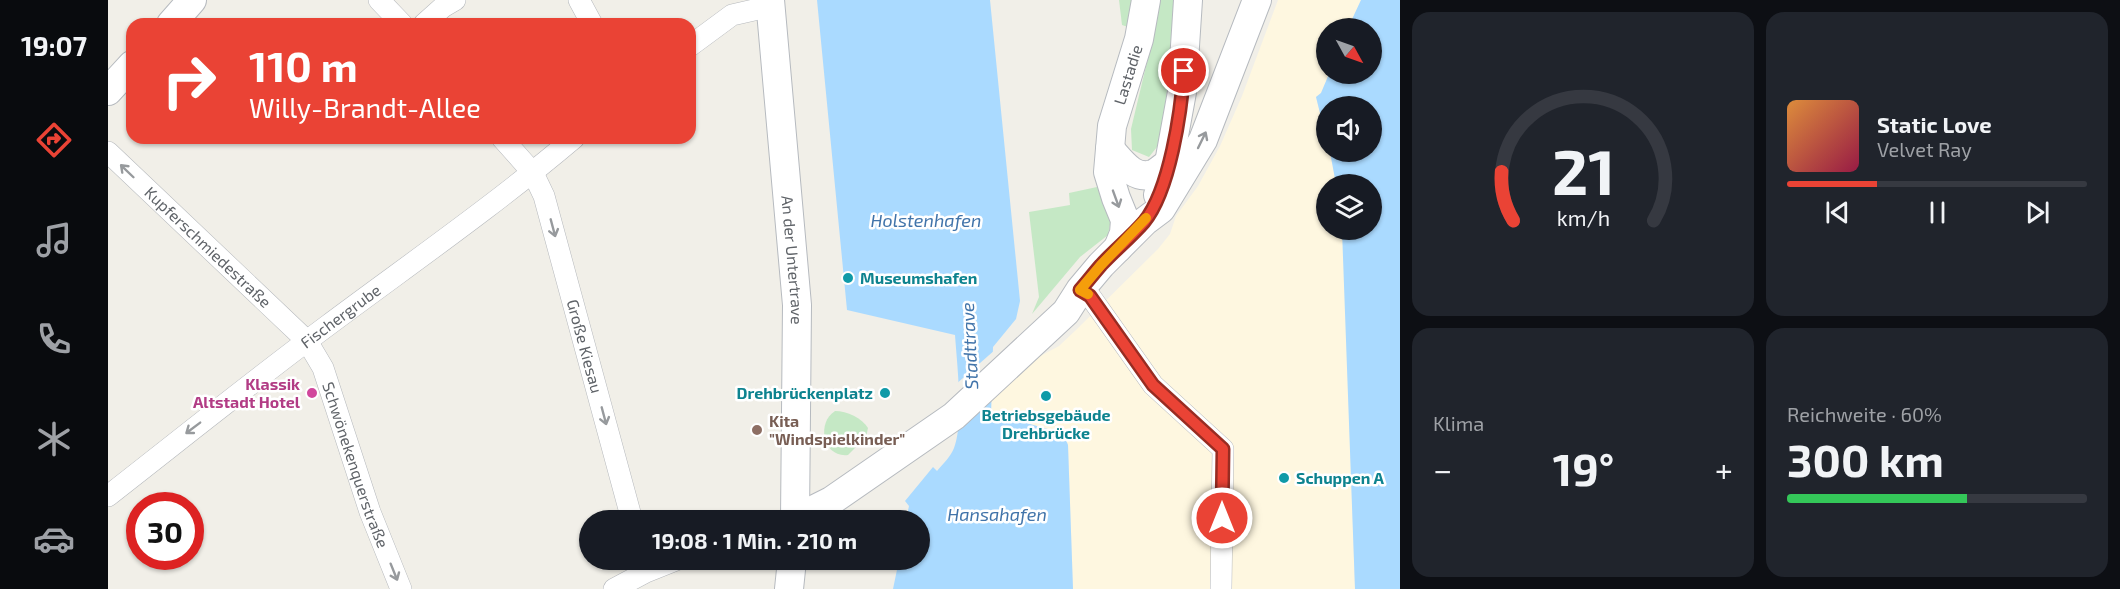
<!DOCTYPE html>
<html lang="de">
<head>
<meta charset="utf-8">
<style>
  body { margin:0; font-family:"Exo 2",sans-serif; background:#20242c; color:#f1f3f6; height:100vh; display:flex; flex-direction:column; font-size:22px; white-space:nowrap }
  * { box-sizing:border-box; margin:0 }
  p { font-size:20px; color:#9ea1a6 }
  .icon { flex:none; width:33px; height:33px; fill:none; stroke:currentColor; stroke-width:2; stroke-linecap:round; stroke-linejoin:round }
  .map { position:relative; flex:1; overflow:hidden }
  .details { display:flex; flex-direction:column; gap:12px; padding:12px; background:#0d0f14; width:720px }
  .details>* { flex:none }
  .top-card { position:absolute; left:18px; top:18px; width:570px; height:126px; border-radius:18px; box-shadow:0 2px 4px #0004; background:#ea4335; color:#fff; overflow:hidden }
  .needle { width:39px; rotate:130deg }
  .controls { position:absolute; left:1208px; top:18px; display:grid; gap:12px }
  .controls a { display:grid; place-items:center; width:66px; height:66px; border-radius:50%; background:#171b24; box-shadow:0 2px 4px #0004; font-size:30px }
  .speed { position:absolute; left:18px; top:492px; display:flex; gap:12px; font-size:30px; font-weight:700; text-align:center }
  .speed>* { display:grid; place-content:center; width:78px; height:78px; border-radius:50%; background:#171b24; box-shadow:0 2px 4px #0004; line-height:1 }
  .speed .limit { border:9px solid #d22; background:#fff; color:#111 }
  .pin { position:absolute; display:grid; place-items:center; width:51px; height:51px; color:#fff; margin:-26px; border:3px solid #fff; border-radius:50%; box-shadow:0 2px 6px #0007 }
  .me { position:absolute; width:66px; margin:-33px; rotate:0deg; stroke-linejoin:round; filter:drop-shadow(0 0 4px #0008) }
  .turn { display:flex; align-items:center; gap:21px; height:126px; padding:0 24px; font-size:27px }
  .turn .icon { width:78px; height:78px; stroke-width:2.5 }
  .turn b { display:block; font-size:42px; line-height:51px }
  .big { font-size:45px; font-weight:700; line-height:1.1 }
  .details .tile { flex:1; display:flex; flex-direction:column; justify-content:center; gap:9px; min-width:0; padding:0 21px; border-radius:18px; background:#20242c }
  .details .dial { align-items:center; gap:0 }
  .dial svg { height:156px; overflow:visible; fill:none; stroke:#363941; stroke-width:7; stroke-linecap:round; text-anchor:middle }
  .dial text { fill:#f1f3f6; stroke:none }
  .song { display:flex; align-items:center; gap:18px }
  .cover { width:72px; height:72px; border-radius:9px; background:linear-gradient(135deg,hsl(30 70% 55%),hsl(340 70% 35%)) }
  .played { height:6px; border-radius:3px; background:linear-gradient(90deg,#ea4335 30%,#363941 30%) }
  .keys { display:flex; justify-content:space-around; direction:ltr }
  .heat { display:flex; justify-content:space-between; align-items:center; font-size:33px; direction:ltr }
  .charge { height:9px; border-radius:4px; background:linear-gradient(90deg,#34c759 60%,#363941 0) }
  .details .tiles { flex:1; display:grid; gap:12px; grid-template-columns:repeat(2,1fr) }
  .trip { position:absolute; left:471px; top:510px; width:351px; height:60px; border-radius:30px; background:#171b24; box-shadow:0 2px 4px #0004; font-weight:700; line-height:60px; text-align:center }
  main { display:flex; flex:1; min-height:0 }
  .dock { display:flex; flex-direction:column; width:108px; justify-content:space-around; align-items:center; background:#090b0e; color:#9ea1a6 }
  .dock .icon { width:42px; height:42px }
  .dock .on { color:#ea4335 }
  .dock b { font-size:27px; color:#f1f3f6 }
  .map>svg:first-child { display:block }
</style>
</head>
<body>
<main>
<nav class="dock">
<b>19:07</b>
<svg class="icon on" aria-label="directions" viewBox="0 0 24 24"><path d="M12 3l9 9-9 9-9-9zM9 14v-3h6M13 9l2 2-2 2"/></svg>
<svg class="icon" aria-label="music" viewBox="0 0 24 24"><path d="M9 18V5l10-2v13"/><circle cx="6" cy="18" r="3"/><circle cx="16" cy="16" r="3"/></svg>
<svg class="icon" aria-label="phone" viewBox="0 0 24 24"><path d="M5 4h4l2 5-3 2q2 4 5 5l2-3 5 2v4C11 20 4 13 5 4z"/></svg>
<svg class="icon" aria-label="climate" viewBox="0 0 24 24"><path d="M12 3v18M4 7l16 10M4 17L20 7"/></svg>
<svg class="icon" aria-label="car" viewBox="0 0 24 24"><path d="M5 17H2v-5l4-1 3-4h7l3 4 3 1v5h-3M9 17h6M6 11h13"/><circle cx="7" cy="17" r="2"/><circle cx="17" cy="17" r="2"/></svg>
</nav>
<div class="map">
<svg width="1292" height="589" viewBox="0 0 1292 589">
  <rect width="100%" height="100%" fill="#f1efe8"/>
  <polygon fill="#fef7e0" points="1170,0 1253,0 1240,28 1218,28 1218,74 1221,74 1213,93 1208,97 1218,137 1218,152 1222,152 1228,184 1218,184 1218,230 1234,230 1235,236 1247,589 965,589 960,444 957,438 950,432 883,414 884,397 925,360 951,346 969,329 1050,249 1062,234 1068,216 1090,186 1112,146 1134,96"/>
  <g fill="#c5e8c5">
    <polygon points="1011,0 1026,0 1023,28 1014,25"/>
    <polygon points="1050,0 1066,0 1057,114 1049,147 1041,157 1024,150 1023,129 1045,37"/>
    <polygon points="989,187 1004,214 1000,235 972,257 924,314 931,297 921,212 962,205 961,193"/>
    <path d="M727 411C739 411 754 418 760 428L758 437 740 455C715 458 708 423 727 411Z"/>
  </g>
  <g fill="#aadaff">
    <path d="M709 0H882L912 301 908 319 885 347 883 413 950 432 957 438 960 445 965 589H785L791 560H812V520H798L801 506 797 501 825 467 829 471C835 464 843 456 846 448 856 422 849 364 847 335L739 310Z"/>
    <polygon points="1253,0 1292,0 1292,589 1247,589 1234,230 1263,230 1263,184 1228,184 1222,152 1263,152 1263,106 1218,106 1218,137 1208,97 1213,93 1221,74 1263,74 1263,28 1240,28"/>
  </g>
  <polygon fill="#f1efe8" points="888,349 888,387 847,429 847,385"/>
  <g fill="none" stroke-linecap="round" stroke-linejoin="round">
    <g stroke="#b5b8bc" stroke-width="22">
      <g id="street">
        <polyline points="271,0 294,24"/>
        <polyline points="471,0 484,24"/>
        <polyline points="316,24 335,7 347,0"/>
        <polyline points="582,46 624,15 663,6"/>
        <path id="s1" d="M394 138 425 173 436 196 524 520"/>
        <path id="s2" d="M0 152 199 341 215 368 262 512 293 589"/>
        <polyline points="972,290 982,296 1045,385 1115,449 1113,589"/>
        <path id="s3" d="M0 496C73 439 145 381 219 326 302 264 387 205 466 138"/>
        <polyline points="506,589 538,572 568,560"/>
      </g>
    </g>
    <g stroke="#b6babf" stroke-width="30">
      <g id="secondary">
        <path id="s4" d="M662 0 689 305 687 520"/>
        <polyline points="63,24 84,0"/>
        <polyline points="0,91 24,65"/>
        <path d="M1002 149C1013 161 1026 181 1045 174 1050 172 1056 166 1061 163"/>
        <polyline points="1050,195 1061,163 1074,92 1080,0"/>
        <path id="s5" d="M1010 248 1016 233 1017 220 1008 198 1000 172 1004 126 1031 39 1038 0"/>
        <polyline points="687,519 723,501 846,416 958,312 972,290 993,265 1037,221 1053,209 1095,140 1149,0"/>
        <polyline points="681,589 684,560"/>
      </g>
    </g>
    <use href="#street" stroke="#fff" stroke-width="21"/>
    <use href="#secondary" stroke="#fff" stroke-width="28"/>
  </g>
  <defs><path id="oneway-shaft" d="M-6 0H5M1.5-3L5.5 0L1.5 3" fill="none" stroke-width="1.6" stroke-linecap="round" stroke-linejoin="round" transform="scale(1.5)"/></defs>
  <g stroke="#979a9d">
    <use href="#oneway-shaft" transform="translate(1094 140) rotate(-64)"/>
    <use href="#oneway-shaft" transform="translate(19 171) rotate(-136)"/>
    <use href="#oneway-shaft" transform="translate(1008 199) rotate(70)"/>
    <use href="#oneway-shaft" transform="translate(445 228) rotate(75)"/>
    <use href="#oneway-shaft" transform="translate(496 416) rotate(75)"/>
    <use href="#oneway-shaft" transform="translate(85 428) rotate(143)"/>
    <use href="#oneway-shaft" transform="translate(286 572) rotate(68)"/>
  </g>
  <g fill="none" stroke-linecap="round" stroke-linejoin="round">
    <g stroke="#982c22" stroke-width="15">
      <path id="route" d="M1076 71C1073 112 1062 190 1036 222 1023 237 1007 250 993 265 986 273 979 282 972 290L982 296 1045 385 1115 449 1114 518"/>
    </g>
    <use href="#route" stroke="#ea4335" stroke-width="10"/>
    <polyline stroke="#f59e0b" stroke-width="10" points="980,294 972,290 993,265 1038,218"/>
  </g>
  <g fill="#0f9aa8" stroke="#fff" stroke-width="2">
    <circle cx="740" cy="278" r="6"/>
    <circle cx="777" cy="393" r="6"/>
    <circle cx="938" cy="396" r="6"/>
    <circle cx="1176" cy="478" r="6"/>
  </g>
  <circle fill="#d1479c" stroke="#fff" stroke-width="2" cx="204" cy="393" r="6"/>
  <circle fill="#8d6e63" stroke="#fff" stroke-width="2" cx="649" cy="430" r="6"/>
  <g text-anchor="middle" stroke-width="5" stroke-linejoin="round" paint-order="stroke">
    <g font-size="16" fill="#5f6368" stroke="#fff">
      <text dy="6" stroke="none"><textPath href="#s5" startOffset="180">Lastadie</textPath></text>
      <text dy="6" stroke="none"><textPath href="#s2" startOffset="138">Kupferschmiedestraße</textPath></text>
      <text dy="6" stroke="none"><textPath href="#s4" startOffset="261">An der Untertrave</textPath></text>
      <text dy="6" stroke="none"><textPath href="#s3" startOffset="294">Fischergrube</textPath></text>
      <text dy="6" stroke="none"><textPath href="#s1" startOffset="228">Große Kiesau</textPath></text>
      <text dy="6" stroke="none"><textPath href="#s2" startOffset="408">Schwönekenquerstraße</textPath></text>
    </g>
    <g font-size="16" font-weight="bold" fill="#0d838f" stroke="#fff" text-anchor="start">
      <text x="752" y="284">Museumshafen</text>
      <text x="765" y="399" text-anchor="end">Drehbrückenplatz</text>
      <text x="938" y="421" text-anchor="middle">Betriebsgebäude<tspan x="938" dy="18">Drehbrücke</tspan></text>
      <text x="1188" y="484">Schuppen A</text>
    </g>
    <g font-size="16" font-weight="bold" fill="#b23c85" stroke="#fff" text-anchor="end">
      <text x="192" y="390">Klassik<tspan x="192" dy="18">Altstadt Hotel</tspan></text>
    </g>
    <g font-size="16" font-weight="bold" fill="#785e54" stroke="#fff" text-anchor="start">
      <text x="661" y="427">Kita<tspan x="661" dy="18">"Windspielkinder"</tspan></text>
    </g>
    <g font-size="18" font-style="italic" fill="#4174aa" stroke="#fff">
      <text x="818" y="227">Holstenhafen</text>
      <text transform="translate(862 346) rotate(-93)" y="6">Stadttrave</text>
      <text x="889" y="521">Hansahafen</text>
    </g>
  </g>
</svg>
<div class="controls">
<a><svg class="needle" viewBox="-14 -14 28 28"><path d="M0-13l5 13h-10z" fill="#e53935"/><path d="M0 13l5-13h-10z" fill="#9ea1a6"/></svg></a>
<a><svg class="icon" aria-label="sound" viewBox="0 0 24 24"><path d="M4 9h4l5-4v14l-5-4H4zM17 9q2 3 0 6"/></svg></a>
<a><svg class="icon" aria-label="layers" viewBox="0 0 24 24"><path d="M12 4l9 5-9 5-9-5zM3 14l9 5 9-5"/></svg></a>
</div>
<div class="speed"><div class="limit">30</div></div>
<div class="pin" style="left:1076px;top:71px;background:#d93025"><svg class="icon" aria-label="arrive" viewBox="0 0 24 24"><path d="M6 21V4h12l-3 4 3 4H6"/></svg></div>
<svg class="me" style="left:1114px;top:518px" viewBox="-20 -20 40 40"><circle r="17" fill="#ea4335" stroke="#fff" stroke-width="3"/><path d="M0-11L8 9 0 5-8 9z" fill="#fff"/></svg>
<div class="trip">19:08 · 1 Min. · 210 m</div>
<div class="top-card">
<div class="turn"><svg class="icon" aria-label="right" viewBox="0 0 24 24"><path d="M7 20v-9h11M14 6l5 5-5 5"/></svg><div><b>110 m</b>Willy-Brandt-Allee</div></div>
</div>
</div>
<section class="details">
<div class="tiles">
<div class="tile dial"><svg viewBox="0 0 100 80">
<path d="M14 69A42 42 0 1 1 86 69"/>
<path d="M14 69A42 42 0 0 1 8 44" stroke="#ea4335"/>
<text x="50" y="56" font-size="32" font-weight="700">21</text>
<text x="50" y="72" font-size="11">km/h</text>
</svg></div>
<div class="tile">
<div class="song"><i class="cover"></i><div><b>Static Love</b><p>Velvet Ray</p></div></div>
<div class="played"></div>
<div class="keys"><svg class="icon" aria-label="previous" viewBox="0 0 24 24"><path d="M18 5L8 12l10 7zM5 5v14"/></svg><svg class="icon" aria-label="pause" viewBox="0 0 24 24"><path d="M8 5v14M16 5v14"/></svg><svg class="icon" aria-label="next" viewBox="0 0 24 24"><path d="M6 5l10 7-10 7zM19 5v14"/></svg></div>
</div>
<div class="tile"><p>Klima</p>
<div class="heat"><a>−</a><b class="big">19°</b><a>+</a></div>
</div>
<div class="tile"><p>Reichweite · 60%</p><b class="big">300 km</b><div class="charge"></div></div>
</div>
</section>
</main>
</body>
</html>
